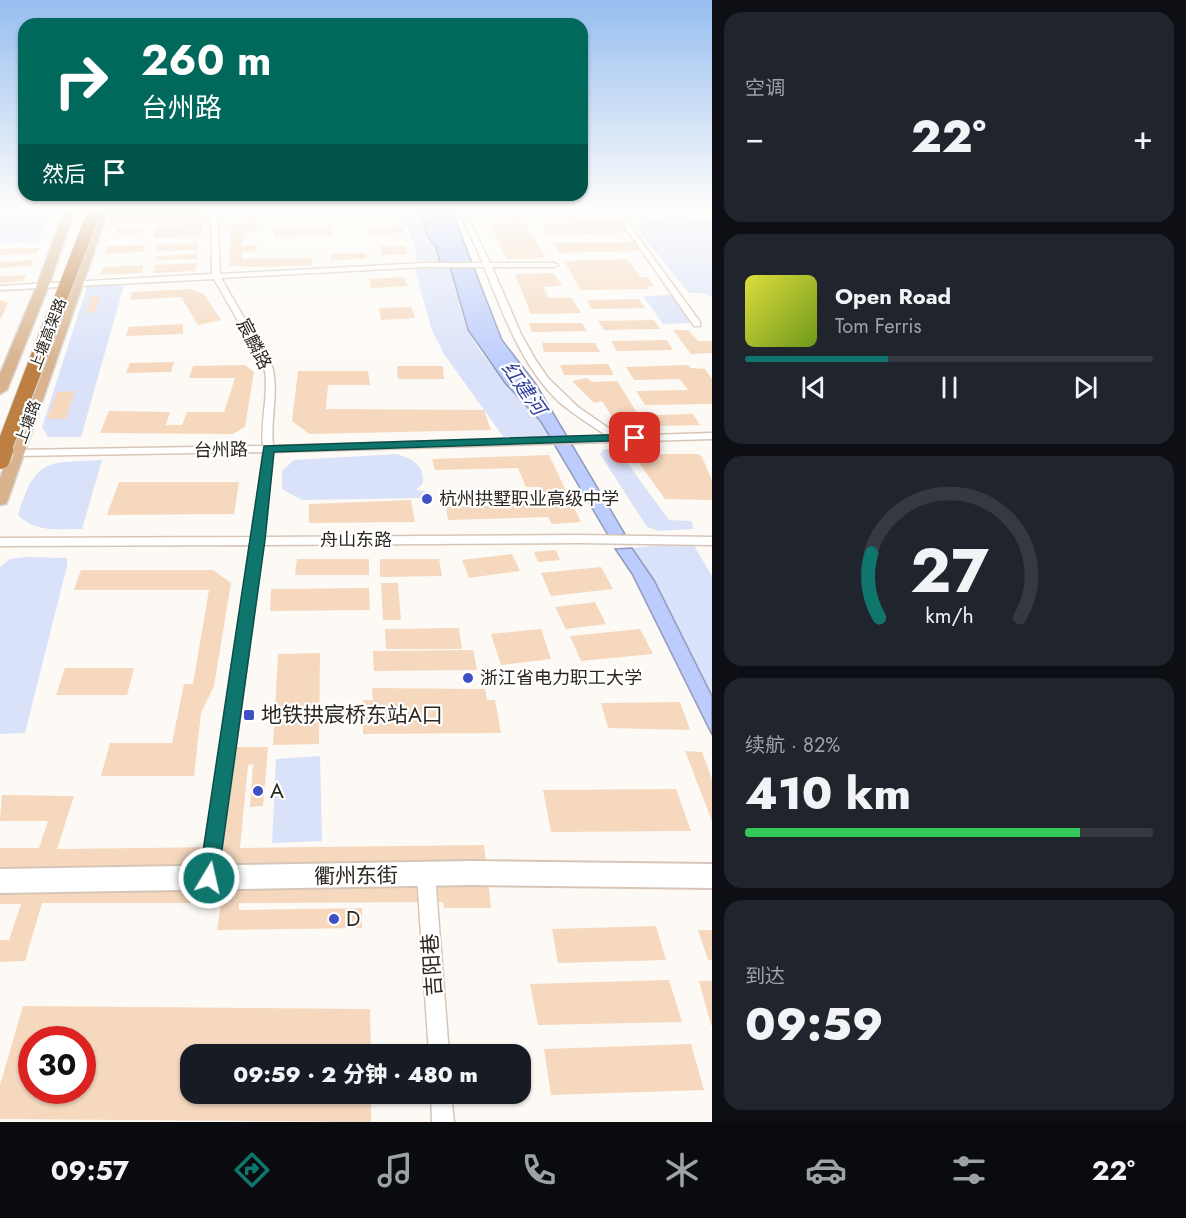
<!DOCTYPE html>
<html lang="zh">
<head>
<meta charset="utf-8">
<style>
  body { margin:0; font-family:Jost,"Noto Sans SC",sans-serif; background:#20242c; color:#f1f3f6; height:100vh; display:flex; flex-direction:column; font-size:22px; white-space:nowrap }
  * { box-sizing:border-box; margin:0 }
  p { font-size:20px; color:#9ea1a6 }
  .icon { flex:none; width:33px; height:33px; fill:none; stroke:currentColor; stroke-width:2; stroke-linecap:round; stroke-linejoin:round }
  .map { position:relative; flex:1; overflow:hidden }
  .sheet { display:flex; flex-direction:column; gap:12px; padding:12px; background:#0d0f14; width:474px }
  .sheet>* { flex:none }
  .guide { position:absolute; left:18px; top:18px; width:570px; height:183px; border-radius:18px; box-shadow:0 2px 4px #0004; background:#00695c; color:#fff; overflow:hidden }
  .speed { position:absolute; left:18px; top:1026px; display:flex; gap:12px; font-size:30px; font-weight:700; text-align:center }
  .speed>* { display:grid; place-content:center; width:78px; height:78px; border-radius:50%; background:#171b24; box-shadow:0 2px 4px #0004; line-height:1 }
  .speed .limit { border:9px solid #d22; background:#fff; color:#111 }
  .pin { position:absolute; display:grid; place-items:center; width:51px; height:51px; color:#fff; margin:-26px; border-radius:12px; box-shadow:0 3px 9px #0006 }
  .me { position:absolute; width:66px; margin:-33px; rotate:9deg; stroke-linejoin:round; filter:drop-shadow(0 0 4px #0008) }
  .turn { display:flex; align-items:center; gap:21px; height:126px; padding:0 24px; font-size:27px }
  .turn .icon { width:78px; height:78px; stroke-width:2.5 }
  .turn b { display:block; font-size:42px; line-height:51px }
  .then { display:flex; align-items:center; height:57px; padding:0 24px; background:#0003; gap:12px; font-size:22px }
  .big { font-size:45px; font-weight:800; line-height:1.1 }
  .sheet .widget { flex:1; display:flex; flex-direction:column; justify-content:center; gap:9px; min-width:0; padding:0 21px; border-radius:18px; background:#20242c }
  .sheet .dial { align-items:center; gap:0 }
  .dial svg { height:156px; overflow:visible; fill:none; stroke:#363941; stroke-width:7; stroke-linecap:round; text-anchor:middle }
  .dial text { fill:#f1f3f6; stroke:none }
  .song { display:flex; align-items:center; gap:18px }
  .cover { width:72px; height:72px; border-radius:9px; background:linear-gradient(135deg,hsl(60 70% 55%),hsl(80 70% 35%)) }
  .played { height:6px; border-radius:3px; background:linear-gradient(90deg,#0f766e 35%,#363941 35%) }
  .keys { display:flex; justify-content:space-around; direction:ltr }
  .heat { display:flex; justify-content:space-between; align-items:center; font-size:33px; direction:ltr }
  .charge { height:9px; border-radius:4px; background:linear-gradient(90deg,#34c759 82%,#363941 0) }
  .trip { position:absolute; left:180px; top:1044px; width:351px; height:60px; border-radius:18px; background:#171b24; box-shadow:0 2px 4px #0004; font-weight:800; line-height:60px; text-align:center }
  .tab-bar { display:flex; height:96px; justify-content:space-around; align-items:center; background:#090b0e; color:#9ea1a6 }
  .tab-bar .icon { width:42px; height:42px }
  .tab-bar .on { color:#0f766e }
  .tab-bar b { font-size:27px; color:#f1f3f6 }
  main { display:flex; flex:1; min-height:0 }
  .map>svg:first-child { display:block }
</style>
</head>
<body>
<main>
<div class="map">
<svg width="712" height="1122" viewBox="0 0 712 1122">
  <rect width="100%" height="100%" fill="#fdfaf6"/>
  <g fill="#dae2f9">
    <path d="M15 209H54L37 243H30L31 240 18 243H0C0 228 1 216 15 209Z"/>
    <polygon points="401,209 421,209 428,237 436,247 440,262 415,260 416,253"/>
    <path d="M490 209H563C543 220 511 216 490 209Z"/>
    <polygon points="672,217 712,220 712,297 701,293 689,293 633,224"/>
    <path d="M451 268C457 288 459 312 468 331 489 372 529 401 552 440L507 442 444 354 431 328 415 269Z"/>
    <polygon points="124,285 81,437 48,437 42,427 87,287"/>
    <polygon points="673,295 693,323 663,324 643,296"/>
    <polygon points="604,449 617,449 669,520 691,521 694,529 659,531 647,527 600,454"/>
    <path d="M397 454C412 459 424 464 423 483L416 490 425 491 426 498 302 500 282 489V471L294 460Z"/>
    <path d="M102 460 82 529C59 529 35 533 18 515 36 457 47 463 102 460Z"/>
    <polygon points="692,542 712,576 712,696 654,580 632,548"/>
    <polygon points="27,557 67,558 67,566 25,733 0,734 0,567 10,559"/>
    <polygon points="320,756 322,841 272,843 276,759"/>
  </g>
  <g fill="#bcccfd" stroke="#919abb" stroke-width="1.5">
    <polygon points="421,209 451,209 502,340 536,384 625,534 609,537 541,422 505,383 468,330 449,263 440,262 436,247 428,237"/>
    <polygon points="632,548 654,580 712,696 712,735 632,574 615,549"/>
  </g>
  <g fill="#f5d8be" fill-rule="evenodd">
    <polygon points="113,209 206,209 205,222 108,226"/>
    <polygon points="341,209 390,209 390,211 342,213"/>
    <polygon points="619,221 629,233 549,235 542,223"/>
    <polygon points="257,222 257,231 245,232 242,245 257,245 257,251 242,252 242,259 311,258 312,265 256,267 229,266 231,223"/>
    <polygon points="524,222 546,258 507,259 489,223"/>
    <polygon points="202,224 202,236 153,238 155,226"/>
    <polygon points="403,226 405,233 367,234 367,227"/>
    <polygon points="144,227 143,233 115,234 116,228"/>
    <polygon points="330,227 333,235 274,237 274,229"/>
    <polygon points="635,242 642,251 560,253 554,243"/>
    <polygon points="199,243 198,250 156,251 157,244"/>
    <polygon points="146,245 144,252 105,254 107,246"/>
    <polygon points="381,246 405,246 408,254 382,255"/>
    <polygon points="40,248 37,253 0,255 0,249"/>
    <polygon points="366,253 367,259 331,260 331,254"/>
    <polygon points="197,254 197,259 155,260 156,256"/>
    <polygon points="627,259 641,277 647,277 654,286 648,286 649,289 581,290 564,261"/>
    <polygon points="33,260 31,266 0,268 0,262"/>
    <polygon points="197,263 196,271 154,273 155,265"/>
    <polygon points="143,265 142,273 100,275 103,267"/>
    <polygon points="554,273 562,286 543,287 549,298 572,298 581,313 531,314 515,274"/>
    <polygon points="26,275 24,281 0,283 0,276"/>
    <polygon points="404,277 408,286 371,288 369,279"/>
    <polygon points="190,289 204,294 221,320 198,325 181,297 130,300 132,292"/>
    <polygon points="91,296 100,296 95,312 86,313"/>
    <polygon points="639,299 645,308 592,309 587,300"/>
    <polygon points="0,300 8,303 0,320"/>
    <polygon points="411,307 415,318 381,320 379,308"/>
    <polygon points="654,320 660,329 604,330 598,321"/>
    <polygon points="529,323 582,323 587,331 532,332"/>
    <polygon points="183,324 183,334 126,336 129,327"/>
    <polygon points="673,330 688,330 698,341 712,341 712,353 691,354"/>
    <polygon points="667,340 673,350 617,351 611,341"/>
    <polygon points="542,343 595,343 600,352 544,352"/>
    <polygon points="174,362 171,372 126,373 130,363"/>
    <polygon points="608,364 614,375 564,375 560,365"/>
    <polygon points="245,365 254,372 245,427 233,434 100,433 109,411 170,412 166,425 182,425 187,412 224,412 235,378 189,378 193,366"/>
    <polygon points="688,365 691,368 705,369 712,379 712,404 645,405 636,391 688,390 680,379 634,380 626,367"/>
    <polygon points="397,366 443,366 444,379 398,379"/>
    <polygon points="298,371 368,371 370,385 328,385 326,409 484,410 491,430 309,434 292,421"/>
    <polygon points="587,378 592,382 617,381 639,416 613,418 602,401 594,403 572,381"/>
    <polygon points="75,391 66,419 47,419 57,392"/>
    <polygon points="693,414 700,425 660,426 659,423 644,424 641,418 653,417 652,415"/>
    <polygon points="638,454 698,454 702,457 712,480 712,500 665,499 634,456"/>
    <polygon points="549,455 581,522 552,524 548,517 448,520 446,507 549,504 541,487 526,487 518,468 435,470 432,459"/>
    <polygon points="119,482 239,482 234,514 107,515"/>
    <polygon points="411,500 415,522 309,523 309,504"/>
    <polygon points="556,550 560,560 538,562 534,552"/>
    <polygon points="512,554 520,571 469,578 462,560"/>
    <polygon points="297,559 369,559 369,575 295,575"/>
    <polygon points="380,559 439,559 442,576 380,577"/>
    <polygon points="601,567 613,589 551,596 541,573"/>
    <polygon points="81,570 213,570 231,583 214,686 201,713 194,776 101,776 110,743 172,743 184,684 193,684 209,590 74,590"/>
    <polygon points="381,583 398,583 401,620 383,620"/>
    <polygon points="369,588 370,610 270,611 271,589"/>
    <polygon points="595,602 606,624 566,629 555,607"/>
    <polygon points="459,628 462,649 386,649 385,629"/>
    <polygon points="541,629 551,659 501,665 491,634"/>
    <polygon points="640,629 653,654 581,661 570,636"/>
    <polygon points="473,650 477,670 374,671 373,651"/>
    <polygon points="320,653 319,744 273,745 278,654"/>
    <polygon points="65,668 134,668 127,695 56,695"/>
    <polygon points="372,688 485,689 487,700 495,700 501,733 363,734 363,700 373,700"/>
    <polygon points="680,702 690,730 608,728 601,703"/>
    <polygon points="236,747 268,747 263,806 250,807 253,764 248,765 240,848 484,845 491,908 444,908 443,902 239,903 239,910 362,908 362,928 217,930 221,903 42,903 25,961 0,962 0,940 9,940 21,904 0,904 0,848 39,848 48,821 0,821 2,795 74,796 57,849 224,847"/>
    <polygon points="685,751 702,752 712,779 712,821"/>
    <polygon points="676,789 691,831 551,832 543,790"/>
    <polygon points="656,926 666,960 558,963 552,929"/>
    <polygon points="698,930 712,930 712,960 708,960"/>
    <polygon points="669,980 682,1022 538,1025 530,984"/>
    <polygon points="699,981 712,981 712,1025 711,1025"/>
    <path d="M23 1006 370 1009 371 1054H190V1094H371V1122L0 1119V1085ZM32 1040H82V1090H32Z"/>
    <polygon points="691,1044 704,1090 551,1095 544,1049"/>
  </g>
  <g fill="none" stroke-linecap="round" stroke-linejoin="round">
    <g stroke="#d7c6b7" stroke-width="3">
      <g id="street">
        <path d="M211 209H217L220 274 425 263H483L458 209H464L490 263H554L558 265 554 267H492L521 334 535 359 548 378 578 407 620 436 712 433V439L273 452 264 537 579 535 712 537V545L579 543 263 545 218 878 215 884 209 887 203 884 200 878 251 545 0 546V538L253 537 263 452 17 456 12 453 17 450 263 446C260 419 270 392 264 366L214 279 0 290V286L212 274ZM425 267H484C503 313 521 365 558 401 573 414 591 425 607 436L273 446C270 419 279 392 272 366L221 278Z"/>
        <polygon points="624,223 628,223 700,322 700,326 694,326 623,224"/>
        <polygon points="426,866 432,869 435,875 449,1054 429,1054 417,875 420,869"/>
        <polygon points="431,1094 451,1094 454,1122 432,1122"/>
      </g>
    </g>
    <g stroke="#d7c6b7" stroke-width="4">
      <polygon id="secondary" points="471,861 712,864 712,888 471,885 0,893 0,869"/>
    </g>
    <g stroke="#d9d8d7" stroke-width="3">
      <g id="primary">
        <polygon points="65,209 75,209 49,285 7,390 0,394 0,374 37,285"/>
        <polygon points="99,209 109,209 8,500 6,504 0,505 0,478"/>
      </g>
    </g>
    <use href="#street" fill="#fff" fill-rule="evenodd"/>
    <use href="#secondary" fill="#fff" fill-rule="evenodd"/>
    <use href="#primary" fill="#d8b38e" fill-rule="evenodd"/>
    <g stroke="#d9d8d7" stroke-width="14" stroke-linecap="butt">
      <polyline id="highway-bridge-far2" points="54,316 95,209"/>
    </g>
    <g stroke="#d9d8d7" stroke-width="18" stroke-linecap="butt">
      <polyline id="highway-bridge-far1" points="3,451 55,314"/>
    </g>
    <g stroke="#d9d8d7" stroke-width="23" stroke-linecap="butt">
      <polyline id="highway-bridge" points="0,459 3,450"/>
    </g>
    <use href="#highway-bridge-far2" stroke="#be8042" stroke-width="13"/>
    <use href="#highway-bridge-far1" stroke="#be8042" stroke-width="16"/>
    <use href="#highway-bridge" stroke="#be8042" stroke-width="20"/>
  </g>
  <linearGradient id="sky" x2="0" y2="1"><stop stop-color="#96bef0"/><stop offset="0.57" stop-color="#fefdfb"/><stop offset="1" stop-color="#fefdfb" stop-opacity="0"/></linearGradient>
  <rect width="712" height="366" fill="url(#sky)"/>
  <polygon fill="#0f766e" stroke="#0a4d48" stroke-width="1.5" points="635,434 641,438 639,440 274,452 265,540 218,878 216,885 209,888 202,885 199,878 264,446"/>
  <g fill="#3e51c4" stroke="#fff" stroke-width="2">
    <circle cx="427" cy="499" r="6"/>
    <circle cx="468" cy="678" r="6"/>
    <rect x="243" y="709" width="12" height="12" rx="3"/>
    <circle cx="258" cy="791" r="6"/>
    <circle cx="334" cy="919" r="6"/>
  </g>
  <g text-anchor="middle" stroke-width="4.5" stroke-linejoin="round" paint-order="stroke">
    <g font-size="15" fill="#2d2721" stroke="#fff">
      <text transform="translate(48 334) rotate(-69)" y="5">上塘高架路</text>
      <text transform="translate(28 422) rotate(-70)" y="5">上塘路</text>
    </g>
    <g font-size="18" fill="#2d2721" stroke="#fff">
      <text transform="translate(254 344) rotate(63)" y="6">宸麟路</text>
      <text transform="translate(221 450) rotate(-1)" y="6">台州路</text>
      <text x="356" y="546">舟山东路</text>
    </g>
    <g font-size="18" fill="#2d2721" stroke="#fff" text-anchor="start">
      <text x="439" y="505">杭州拱墅职业高级中学</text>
      <text x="480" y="684">浙江省电力职工大学</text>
    </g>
    <g font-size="20" font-style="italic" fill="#303f9b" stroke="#fff">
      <text transform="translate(524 388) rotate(55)" y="7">红建河</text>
    </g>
    <g font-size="21" fill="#2d2721" stroke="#fff" text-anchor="start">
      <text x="261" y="722">地铁拱宸桥东站A口</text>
      <text x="270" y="798">A</text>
      <text x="346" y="926">D</text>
    </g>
    <g font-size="21" fill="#2d2721" stroke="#fff">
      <text transform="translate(356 876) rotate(-1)" y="7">衢州东街</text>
      <text transform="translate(432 965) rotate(-94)" y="7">吉阳巷</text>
    </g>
  </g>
</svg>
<div class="speed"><div class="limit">30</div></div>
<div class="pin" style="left:635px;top:438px;background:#d93025"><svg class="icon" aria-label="arrive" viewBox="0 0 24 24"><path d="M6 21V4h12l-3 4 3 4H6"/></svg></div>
<svg class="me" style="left:209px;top:878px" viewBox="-20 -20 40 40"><circle r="17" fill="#0f766e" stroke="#fff" stroke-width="3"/><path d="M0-11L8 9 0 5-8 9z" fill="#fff"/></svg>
<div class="trip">09:59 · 2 分钟 · 480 m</div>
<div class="guide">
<div class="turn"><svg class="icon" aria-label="right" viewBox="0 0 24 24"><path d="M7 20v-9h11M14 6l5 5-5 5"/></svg><div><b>260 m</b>台州路</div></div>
<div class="then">然后<svg class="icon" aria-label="arrive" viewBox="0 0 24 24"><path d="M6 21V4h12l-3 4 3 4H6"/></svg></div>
</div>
</div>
<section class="sheet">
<div class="widget"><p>空调</p>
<div class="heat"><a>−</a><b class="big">22°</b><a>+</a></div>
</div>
<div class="widget">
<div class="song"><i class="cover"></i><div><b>Open Road</b><p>Tom Ferris</p></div></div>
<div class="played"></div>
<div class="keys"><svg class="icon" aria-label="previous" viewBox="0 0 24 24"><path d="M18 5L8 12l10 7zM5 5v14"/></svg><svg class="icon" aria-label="pause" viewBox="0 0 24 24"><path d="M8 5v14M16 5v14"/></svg><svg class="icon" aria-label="next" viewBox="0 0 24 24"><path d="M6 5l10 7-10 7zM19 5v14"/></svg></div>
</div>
<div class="widget dial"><svg viewBox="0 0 100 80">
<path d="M14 69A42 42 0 1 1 86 69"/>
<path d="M14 69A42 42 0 0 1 10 36" stroke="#0f766e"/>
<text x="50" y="56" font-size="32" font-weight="700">27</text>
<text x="50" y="72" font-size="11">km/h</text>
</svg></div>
<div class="widget"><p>续航 · 82%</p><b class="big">410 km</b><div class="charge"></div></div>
<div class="widget"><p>到达</p><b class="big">09:59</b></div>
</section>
</main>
<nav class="tab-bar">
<b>09:57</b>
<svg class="icon on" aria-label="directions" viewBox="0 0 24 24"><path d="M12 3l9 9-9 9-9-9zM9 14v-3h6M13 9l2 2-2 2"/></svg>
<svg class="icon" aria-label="music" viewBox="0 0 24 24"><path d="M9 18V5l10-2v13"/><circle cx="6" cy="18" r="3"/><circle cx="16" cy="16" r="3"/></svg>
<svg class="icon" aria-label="phone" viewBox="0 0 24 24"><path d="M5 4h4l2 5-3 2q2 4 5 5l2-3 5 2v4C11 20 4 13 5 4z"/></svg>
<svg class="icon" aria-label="climate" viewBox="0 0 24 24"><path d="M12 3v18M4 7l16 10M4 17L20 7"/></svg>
<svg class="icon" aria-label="car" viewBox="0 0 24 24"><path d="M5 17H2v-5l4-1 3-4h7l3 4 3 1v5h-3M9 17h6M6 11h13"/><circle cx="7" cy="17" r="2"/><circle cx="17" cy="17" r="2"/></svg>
<svg class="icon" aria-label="filters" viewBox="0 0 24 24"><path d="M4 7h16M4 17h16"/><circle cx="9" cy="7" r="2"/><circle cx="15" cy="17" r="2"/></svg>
<b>22°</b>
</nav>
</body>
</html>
